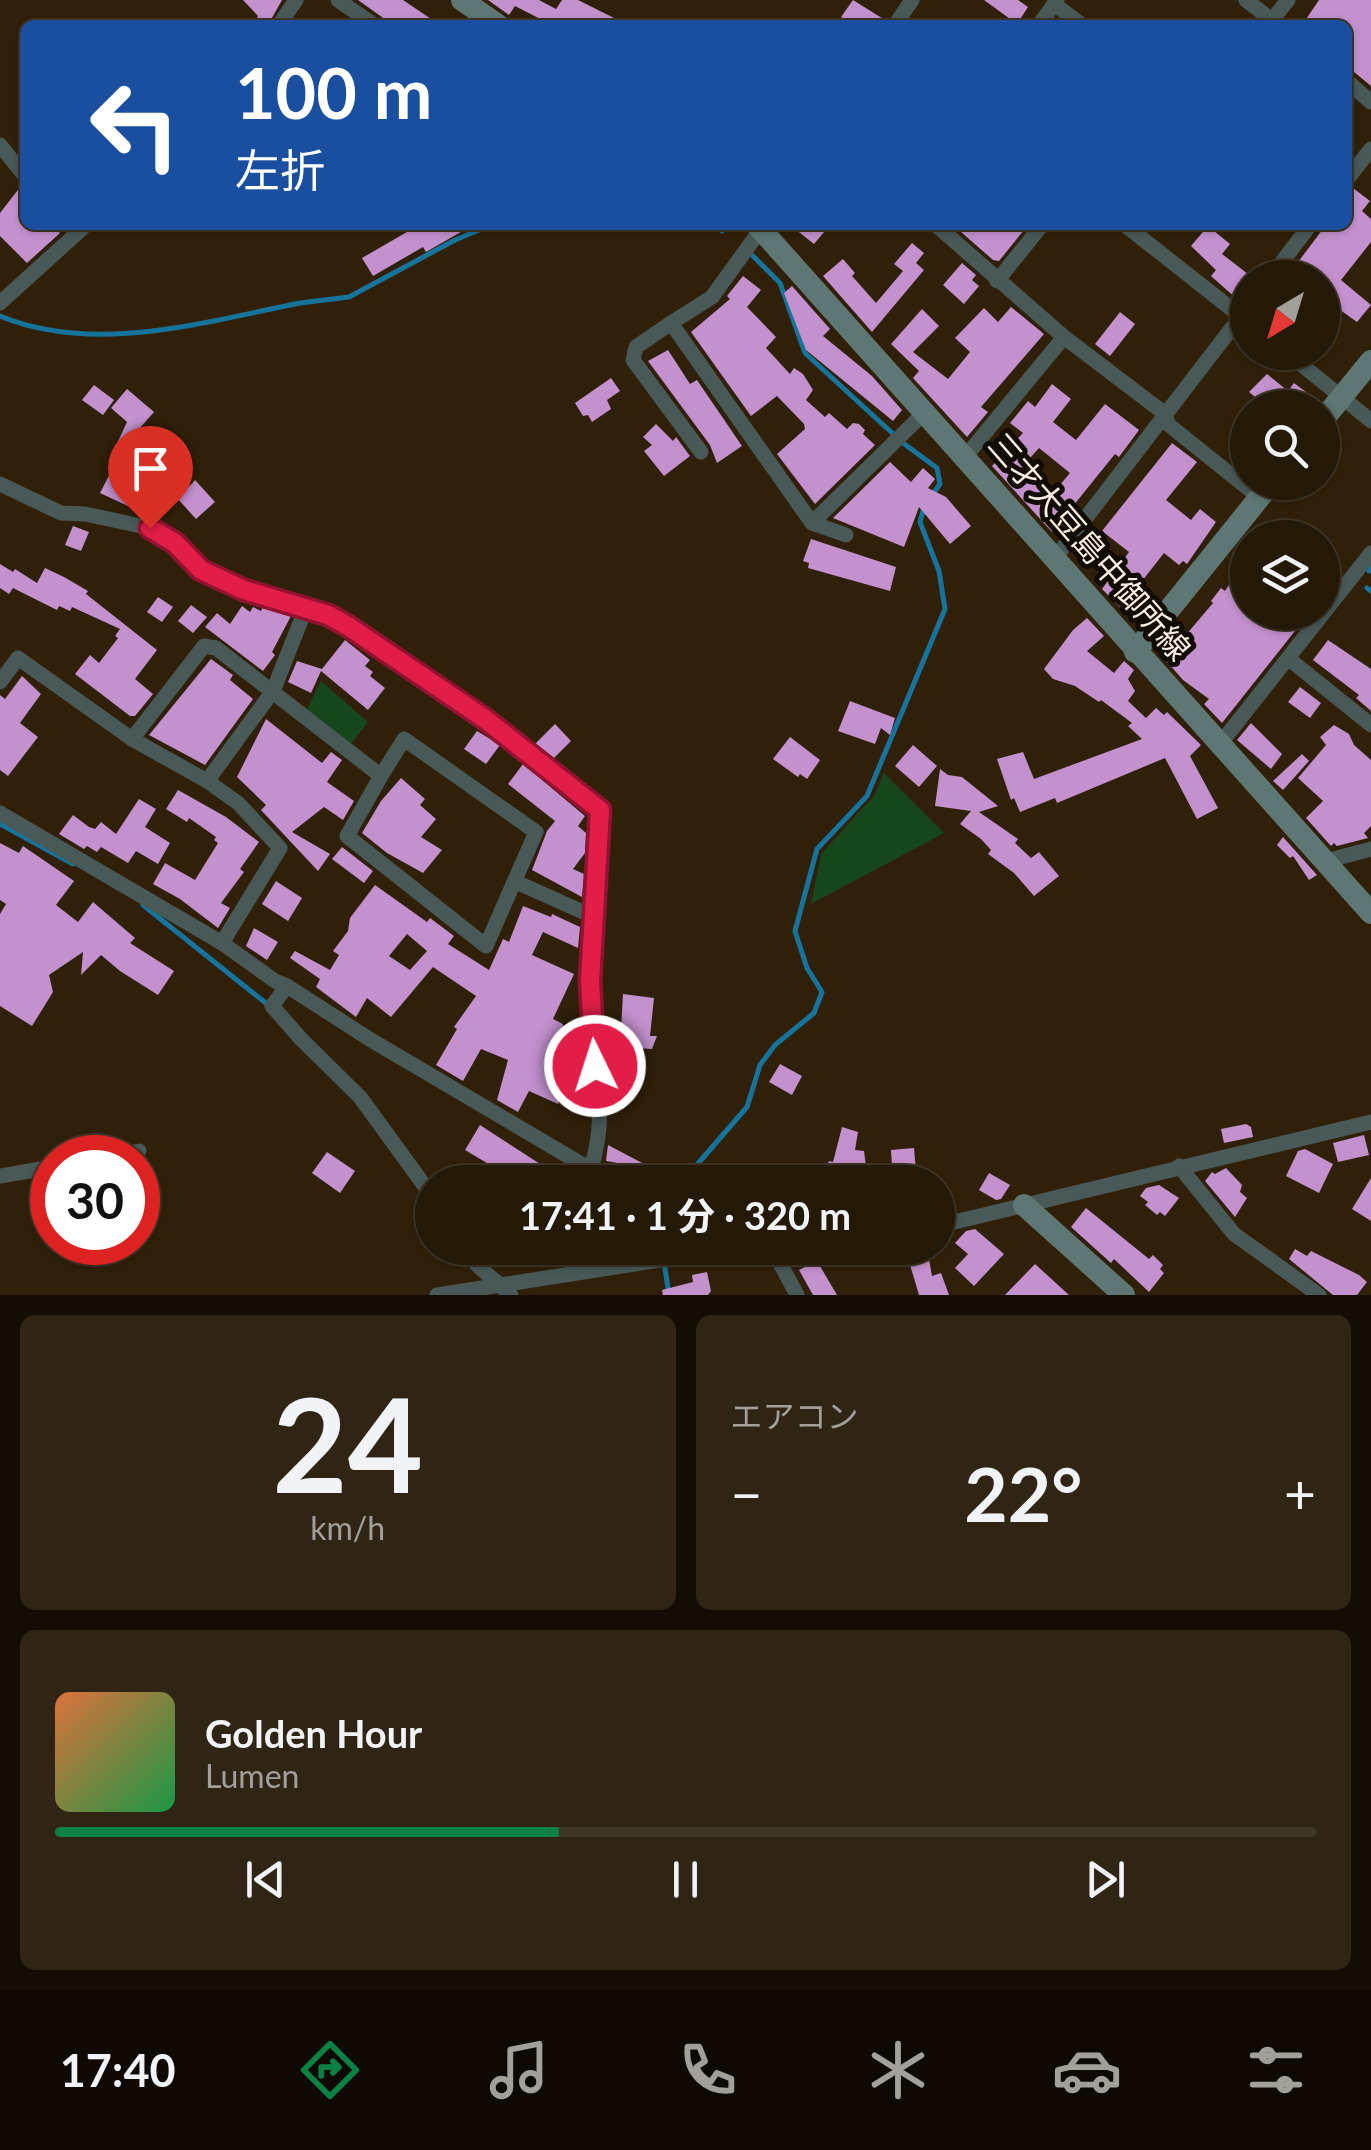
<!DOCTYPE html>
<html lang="ja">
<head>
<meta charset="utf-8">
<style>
  body { margin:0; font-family:Lato,"Noto Sans JP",sans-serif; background:#302515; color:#f1f3f6; height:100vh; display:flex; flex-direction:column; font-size:38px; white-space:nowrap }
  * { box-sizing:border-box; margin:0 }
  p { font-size:32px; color:#a3a09b }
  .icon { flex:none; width:55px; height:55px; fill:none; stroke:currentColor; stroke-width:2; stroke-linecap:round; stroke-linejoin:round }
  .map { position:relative; height:1295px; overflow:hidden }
  .side { display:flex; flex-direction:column; gap:20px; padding:20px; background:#140d04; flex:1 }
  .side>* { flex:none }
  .hud { position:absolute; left:20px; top:20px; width:1332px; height:210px; border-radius:15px; box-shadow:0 2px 8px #0004,0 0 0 2px #413728; background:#1a4fa0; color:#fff; overflow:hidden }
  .needle { width:65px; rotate:218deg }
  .buttons { position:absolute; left:1230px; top:260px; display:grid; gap:20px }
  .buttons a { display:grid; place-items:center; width:110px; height:110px; border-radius:50%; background:#241807; box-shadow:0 2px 8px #0004,0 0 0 2px #413728; font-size:50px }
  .speed { position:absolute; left:30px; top:1135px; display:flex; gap:20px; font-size:50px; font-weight:700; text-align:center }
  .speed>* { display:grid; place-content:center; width:130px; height:130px; border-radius:50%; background:#241807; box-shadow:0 2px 8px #0004,0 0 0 2px #413728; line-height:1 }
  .speed .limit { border:15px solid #d22; background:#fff; color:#111 }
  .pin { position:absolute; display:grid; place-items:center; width:85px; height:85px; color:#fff; margin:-102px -42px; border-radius:50% 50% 50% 0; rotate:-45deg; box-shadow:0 0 10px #0007 }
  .pin .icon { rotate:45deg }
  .me { position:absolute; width:110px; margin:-55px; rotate:356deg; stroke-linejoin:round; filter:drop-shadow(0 0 8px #0008) }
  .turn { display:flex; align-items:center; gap:35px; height:210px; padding:0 50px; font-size:45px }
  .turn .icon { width:130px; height:130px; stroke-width:2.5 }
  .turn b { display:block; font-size:70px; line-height:85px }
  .big { font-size:75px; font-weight:700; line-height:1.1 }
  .side .tile { flex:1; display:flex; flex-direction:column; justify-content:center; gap:15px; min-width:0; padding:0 35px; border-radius:15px; background:#302515 }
  .side .dial { align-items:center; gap:0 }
  .dial b { font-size:130px; line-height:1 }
  .song { display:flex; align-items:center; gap:30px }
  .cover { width:120px; height:120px; border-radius:15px; background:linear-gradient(135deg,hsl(20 70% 55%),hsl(140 70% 35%)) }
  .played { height:10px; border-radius:5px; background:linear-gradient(90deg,#0b8043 40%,#413728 40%) }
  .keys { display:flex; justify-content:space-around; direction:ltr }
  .heat { display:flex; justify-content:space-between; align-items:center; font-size:55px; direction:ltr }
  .side .tiles { flex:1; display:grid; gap:20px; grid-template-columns:1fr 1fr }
  .tile:last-child { grid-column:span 2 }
  .trip { position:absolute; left:415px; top:1165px; width:540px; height:100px; border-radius:50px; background:#241807; box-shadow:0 2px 8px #0004,0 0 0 2px #413728; font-weight:700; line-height:100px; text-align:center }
  .menu { display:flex; height:160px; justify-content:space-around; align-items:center; background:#0e0a03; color:#a3a09b }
  .menu .icon { width:70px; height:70px }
  .menu .current { color:#0b8043 }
  .menu b { font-size:45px; color:#f1f3f6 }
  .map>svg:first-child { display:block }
</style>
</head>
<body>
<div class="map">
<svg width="1371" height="1295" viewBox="0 0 1371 1295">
  <rect width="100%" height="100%" fill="#302009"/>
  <g fill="#16461b">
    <polygon points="321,681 368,722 351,744 307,709"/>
    <polygon points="884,773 944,833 811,904 821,854 874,796"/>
  </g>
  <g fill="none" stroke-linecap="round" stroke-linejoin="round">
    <g stroke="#16749c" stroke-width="5">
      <polyline points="714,225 722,231"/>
      <polyline points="753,256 780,283 805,353 903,443 937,468 940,484 933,494"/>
      <path d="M0 316C95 355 204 322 300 303L349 297 455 240 491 225"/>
      <polyline points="1369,571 1371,568"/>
      <polyline points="1367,588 1371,591"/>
      <polyline points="0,824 73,864"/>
      <polyline points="143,905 267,1004"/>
      <polyline points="682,1182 747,1107 760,1065 775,1045 814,1013 822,992 807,968 795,931 817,849 867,796 945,609 939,571 920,522 924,507"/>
      <polyline points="662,1248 669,1295"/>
    </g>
  </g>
  <g fill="#c391ce" fill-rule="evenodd">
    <polygon points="243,0 282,0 268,25 257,18 258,16"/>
    <polygon points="358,0 403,0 440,25 393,25"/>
    <polygon points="488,0 539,0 556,9 562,0 578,0 628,25 591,25 582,20 580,25 552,25 515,6 509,15"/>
    <polygon points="853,0 885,20 884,25 852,25 841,17"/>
    <polygon points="984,0 1018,0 1028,7 1017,24"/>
    <polygon points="1319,0 1371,0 1371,86 1348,67 1348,25 1302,25"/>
    <polygon points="21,186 25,187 25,225 53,225 60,233 27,263 0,236 0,213"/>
    <polygon points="1353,188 1370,201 1362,211 1371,219 1371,242 1341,280 1371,305 1357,322 1322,297 1322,278 1286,278 1326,225 1348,225 1348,189"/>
    <polygon points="419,225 473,225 426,252 423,247 373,276 362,258"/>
    <polygon points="790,225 830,225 814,244"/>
    <polygon points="953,225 1028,225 999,261 993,260"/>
    <polygon points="1208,226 1230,244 1222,254 1248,274 1248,288 1238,300 1211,276 1216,270 1191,246"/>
    <polygon points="912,243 924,253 916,263 924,270 872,332 823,276 843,259 855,273 852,276 876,303 903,271 894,264"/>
    <polygon points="962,263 976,275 972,280 979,286 964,304 943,285"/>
    <polygon points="743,276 761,290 747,307 776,337 766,348 790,374 794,368 803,374 813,390 806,400 825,417 829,413 847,429 853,423 859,424 865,430 863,434 875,445 815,504 777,454 805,429 804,424 777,396 751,416 691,332 730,299 727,296"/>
    <polygon points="792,286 830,329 823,336 872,376 902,410 893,421 806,350 784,293"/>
    <polygon points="1011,307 1044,334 981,407 988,412 967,437 913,378 919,371 891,344 922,309 939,326 913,352 948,379 970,352 955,338 984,308 998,322"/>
    <polygon points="1120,312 1135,324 1110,356 1095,344"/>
    <polygon points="668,350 690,384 697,380 742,446 717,463 710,445 648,361"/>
    <polygon points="1267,374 1288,391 1294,383 1310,395 1301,408 1269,408 1249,392"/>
    <polygon points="611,378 620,391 607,400 611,409 592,422 588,415 583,416 575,403"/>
    <path d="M1052 384 1071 399 1053 422 1076 440 1105 404 1139 430 1119 457 1115 454 1052 532 992 466 1023 433 1010 423 1028 401 1035 407ZM1039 448 1070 473 1053 493 1021 468Z"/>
    <polygon points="94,385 114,400 103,415 82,400"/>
    <polygon points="127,389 154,412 130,439 136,442 126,461 112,454 127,422 111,408"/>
    <polygon points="656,424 673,441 676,437 690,456 664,476 644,451 652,445 643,437"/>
    <polygon points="1172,443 1197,462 1166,500 1191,520 1200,509 1216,522 1187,564 1183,561 1179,565 1164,553 1135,590 1142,596 1128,615 1102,589 1129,552 1102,531"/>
    <polygon points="164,446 178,453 163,483 175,488 161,517 142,507 131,504 130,507 100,493 115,464 146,480"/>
    <polygon points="890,462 911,482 923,468 935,479 928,488 946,497 971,526 950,544 919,507 904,547 833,518"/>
    <polygon points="195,480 215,502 196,519 178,499"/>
    <polygon points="73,526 89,532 81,551 65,545"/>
    <polygon points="811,539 896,567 890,591 808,568 809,563 803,561"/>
    <polygon points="0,564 13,572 15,569 37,583 45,568 64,577 88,591 86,594 157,650 135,679 153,694 135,716 130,716 75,674 90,655 99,663 118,638 115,636 120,629 72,607 70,611 59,606 57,610 13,588 9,594 0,588"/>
    <polygon points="1233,579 1248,590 1248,612 1268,612 1284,625 1294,612 1310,612 1222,723 1204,704 1209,699 1183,680 1162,656 1170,645 1174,649 1213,603 1211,601 1221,588 1225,591"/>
    <polygon points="158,597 173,607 162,622 147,612"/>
    <polygon points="191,605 207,617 193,633 178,621"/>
    <polygon points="242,606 250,612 253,607 261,611 263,607 291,616 272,652 275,655 263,671 205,627 217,613 230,624"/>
    <polygon points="1087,618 1104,636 1087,651 1114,673 1124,661 1134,670 1128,679 1135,691 1128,701 1146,718 1156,708 1164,715 1167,712 1201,745 1190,756 1218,808 1197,819 1165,758 1057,803 1055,798 1020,812 1014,798 1011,800 997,759 1023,752 1034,779 1142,739 1128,726 1132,723 1101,700 1099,702 1075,686 1053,679 1044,669 1073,630"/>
    <polygon points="345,640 370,660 365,666 373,672 370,676 385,688 368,710 321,671 311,693 288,682 297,661 322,669"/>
    <polygon points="1328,640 1371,669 1371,711 1356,698 1359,695 1313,660"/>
    <polygon points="211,659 233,675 230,680 253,699 205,765 149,735"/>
    <polygon points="22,676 41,694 20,723 38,737 8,776 0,770 0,695 5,699"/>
    <polygon points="1300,687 1321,703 1310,718 1288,702"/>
    <polygon points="850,701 895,718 890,735 881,728 875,744 838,731"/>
    <polygon points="266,719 322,763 331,752 342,760 327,782 354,801 343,820 324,807 292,832 330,854 318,871 261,810 266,805 237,777"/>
    <polygon points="1251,723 1282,754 1271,769 1237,740"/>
    <polygon points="555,724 571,741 553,759 535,744"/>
    <polygon points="1334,725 1349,734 1354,745 1371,760 1371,826 1364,833 1368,838 1337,846 1334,843 1331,846 1306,818 1323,801 1298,778 1326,745 1320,737"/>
    <polygon points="477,731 500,745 486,764 464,749"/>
    <polygon points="790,737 820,760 807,779 800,774 798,777 773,759"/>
    <polygon points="913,745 937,766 919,787 895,766"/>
    <polygon points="1302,754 1309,761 1283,790 1273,781"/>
    <polygon points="523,764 585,816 578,826 586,833 585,853 573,869 584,874 582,897 532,870 547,831 555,821 508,784"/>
    <polygon points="940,769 948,775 962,777 998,806 979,812 1018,839 1015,843 1031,858 1039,852 1059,876 1034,896 1014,873 988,854 991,850 981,839 960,824 971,811 935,806"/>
    <polygon points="401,778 425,799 420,805 436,819 421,837 442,850 423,873 387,853 362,833 381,801"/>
    <polygon points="178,790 226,817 259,842 240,869 244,872 221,903 230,908 218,928 180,899 153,884 165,863 195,880 218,843 214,840 216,837 189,818 187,822 166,809"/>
    <polygon points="139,799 156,809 145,827 170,843 158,864 136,851 128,863 101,847 97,852 87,846 84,849 59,834 73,815 89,827 95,829 101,822 116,834"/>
    <polygon points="1283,837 1317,875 1309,880 1293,856 1290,858 1277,845"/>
    <polygon points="0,843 19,853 23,846 74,881 56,905 78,922 93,902 135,938 130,943 174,971 158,995 120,971 101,955 81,975 83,952 49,975 53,992 32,1026 0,1006 0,914 6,904 0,900"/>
    <polygon points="342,847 373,871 364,883 332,859"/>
    <polygon points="276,881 302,898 288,921 262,904"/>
    <path d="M375 885 427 922 430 918 454 936 448 944 489 970 503 939 509 942 523 906 551 917 552 914 580 927 578 948 543 932 532 955 574 974 553 1019 563 1024 559 1047 568 1050 564 1060 584 1068V1094L565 1087 558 1104 529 1091 518 1112 497 1100 508 1060 481 1049 463 1081 436 1065 457 1029 454 1027 476 996 433 967 391 1017 367 998 356 1017 316 987 320 979 290 958 295 951 330 970 339 955 333 951 348 931 350 918ZM407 934 427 951 410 970 389 956Z"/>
    <polygon points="254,928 278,942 267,960 246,946"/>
    <polygon points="623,994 654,998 650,1036 657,1036 652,1049 620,1047"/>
    <polygon points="780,1064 802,1076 792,1095 769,1082"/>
    <polygon points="1246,1124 1251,1127 1253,1137 1224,1143 1221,1129"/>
    <polygon points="480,1125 537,1162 573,1182 519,1182 465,1150"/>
    <polygon points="842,1127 858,1132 855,1150 864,1151 866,1167 892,1166 891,1150 914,1148 917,1182 820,1182 829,1161 833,1162"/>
    <polygon points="1364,1135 1369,1155 1338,1162 1333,1143"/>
    <polygon points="608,1145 646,1165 681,1182 626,1182 635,1166 606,1161"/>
    <polygon points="1305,1149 1333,1164 1319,1193 1286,1176 1298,1151"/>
    <polygon points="327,1152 355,1171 340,1193 312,1173"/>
    <polygon points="1226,1168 1242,1185 1240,1192 1247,1198 1235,1217 1205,1181 1212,1172 1215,1174"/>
    <polygon points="989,1173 1010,1185 1001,1199 996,1200 979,1190"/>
    <polygon points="1371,1178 1371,1221 1352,1209"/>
    <polygon points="151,1183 155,1210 138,1213 138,1185"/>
    <polygon points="1159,1185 1179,1198 1165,1216 1160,1212 1157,1215 1145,1205 1148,1202 1140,1196 1146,1188"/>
    <polygon points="1086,1208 1149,1259 1153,1255 1163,1265 1160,1269 1164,1273 1149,1292 1114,1259 1111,1263 1071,1227"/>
    <polygon points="975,1229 1004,1254 974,1286 955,1268 968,1254 955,1243 966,1231"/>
    <polygon points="905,1248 927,1248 932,1276 941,1273 949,1295 919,1295"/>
    <polygon points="1295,1249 1307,1256 1311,1251 1359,1275 1367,1282 1357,1295 1333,1295 1289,1259"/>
    <polygon points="817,1261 837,1295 813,1295 799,1270"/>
    <polygon points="1035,1264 1069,1295 1005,1295"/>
    <polygon points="707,1272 711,1291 708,1295 663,1295 662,1290 693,1282 692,1275"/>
  </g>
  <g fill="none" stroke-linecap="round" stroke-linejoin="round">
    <g stroke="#495958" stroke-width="15">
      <polyline points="338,0 374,25"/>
      <polyline points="1246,0 1278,25"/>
      <polyline points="1054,4 1082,25"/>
      <polyline points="1272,20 1288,0"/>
      <polyline points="279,25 296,0"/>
      <polyline points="895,25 912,0"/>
      <polyline points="1039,25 1057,0"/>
      <polyline points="1348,82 1371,102"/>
      <polyline points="0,145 25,176"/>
      <polyline points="1348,178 1371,149"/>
      <polyline points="764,225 712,297 671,323 812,523 925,412"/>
      <polyline points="936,225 1064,337 1164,413 1169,425 1260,498"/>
      <polyline points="1125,225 1248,322"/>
      <polyline points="1270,278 1310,225"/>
      <polyline points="997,281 1042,225"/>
      <polyline points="0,303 86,225"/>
      <polyline points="671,323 636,347 633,360 701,452"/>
      <polyline points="1286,352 1371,421"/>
      <polyline points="966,456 1064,337"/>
      <polyline points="0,484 61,513 85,514 150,528 175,543 201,571 244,590 328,615 485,719 599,810 592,916"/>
      <polyline points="812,523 846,535"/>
      <polyline points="1055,558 1248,307"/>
      <polyline points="1289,659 1371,725"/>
      <polyline points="0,682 18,658 132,739 207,781 238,803 280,848 222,943"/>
      <polyline points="132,739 204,646 216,648 381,776 404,739 536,832 486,946 347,836 381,776"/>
      <polyline points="1220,744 1371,553"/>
      <polyline points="207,781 273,691 306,608"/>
      <polyline points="0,813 222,943 275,981 287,986 371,1040 612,1182"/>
      <polyline points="1326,861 1371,849"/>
      <path d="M516 882 592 916C591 957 589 998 592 1040 596 1094 607 1114 591 1169"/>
      <polyline points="287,986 272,1006 302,1040 360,1097 432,1196"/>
      <polyline points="102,1158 139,1151"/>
      <polyline points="1179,1166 1234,1234 1319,1295"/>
      <polyline points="0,1176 52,1167"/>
      <polyline points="938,1226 1371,1122"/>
      <polyline points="466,1248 477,1265 511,1295"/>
      <polyline points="772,1248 797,1295"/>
      <polyline points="437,1295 737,1248"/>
    </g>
    <g stroke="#5e7775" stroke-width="22">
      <polyline points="462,0 498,25"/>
      <polyline points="757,225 1371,913"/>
      <polyline points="1322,421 1371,361"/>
      <polyline points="1135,652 1272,482"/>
      <polyline points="1024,1205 1124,1295"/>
    </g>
  </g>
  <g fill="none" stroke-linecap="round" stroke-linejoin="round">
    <g stroke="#92132f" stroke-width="25">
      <polyline id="route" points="150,528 175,543 201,570 244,590 328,615 348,626 485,719 600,810 590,981 595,1066"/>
    </g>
    <use href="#route" stroke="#e11d48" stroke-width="18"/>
  </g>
  <g text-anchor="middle" stroke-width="10" stroke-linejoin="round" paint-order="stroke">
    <g font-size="32" fill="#faefe2" stroke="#120b04">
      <text transform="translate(1089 547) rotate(49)" y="11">三才大豆島中御所線</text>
    </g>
  </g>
</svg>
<div class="buttons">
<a><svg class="needle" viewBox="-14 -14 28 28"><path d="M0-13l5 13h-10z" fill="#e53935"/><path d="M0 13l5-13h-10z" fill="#a3a09b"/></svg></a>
<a><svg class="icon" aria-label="search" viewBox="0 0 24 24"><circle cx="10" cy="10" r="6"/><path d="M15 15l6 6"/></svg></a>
<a><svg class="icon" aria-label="layers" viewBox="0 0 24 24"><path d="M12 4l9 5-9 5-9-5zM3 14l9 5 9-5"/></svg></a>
</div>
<div class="speed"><div class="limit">30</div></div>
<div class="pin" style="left:150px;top:528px;background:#d93025"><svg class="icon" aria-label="arrive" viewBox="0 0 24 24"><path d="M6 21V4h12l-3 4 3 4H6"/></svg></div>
<svg class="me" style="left:595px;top:1066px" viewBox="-20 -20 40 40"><circle r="17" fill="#e11d48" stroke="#fff" stroke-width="3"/><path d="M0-11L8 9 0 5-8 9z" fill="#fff"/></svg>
<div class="trip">17:41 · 1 分 · 320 m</div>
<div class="hud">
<div class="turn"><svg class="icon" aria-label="left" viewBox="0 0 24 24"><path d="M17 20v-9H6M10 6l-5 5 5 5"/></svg><div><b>100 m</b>左折</div></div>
</div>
</div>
<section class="side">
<div class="tiles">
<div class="tile dial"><b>24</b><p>km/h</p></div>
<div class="tile"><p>エアコン</p>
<div class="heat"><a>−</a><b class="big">22°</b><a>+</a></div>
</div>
<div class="tile">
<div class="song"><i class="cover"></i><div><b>Golden Hour</b><p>Lumen</p></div></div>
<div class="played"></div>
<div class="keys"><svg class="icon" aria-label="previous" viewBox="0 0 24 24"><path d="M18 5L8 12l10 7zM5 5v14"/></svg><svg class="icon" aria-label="pause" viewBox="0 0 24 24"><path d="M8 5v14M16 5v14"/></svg><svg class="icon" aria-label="next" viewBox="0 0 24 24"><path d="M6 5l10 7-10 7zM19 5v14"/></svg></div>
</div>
</div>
</section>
<nav class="menu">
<b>17:40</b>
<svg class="icon current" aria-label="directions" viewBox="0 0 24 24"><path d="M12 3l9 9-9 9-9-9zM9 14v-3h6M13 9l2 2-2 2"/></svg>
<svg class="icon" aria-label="music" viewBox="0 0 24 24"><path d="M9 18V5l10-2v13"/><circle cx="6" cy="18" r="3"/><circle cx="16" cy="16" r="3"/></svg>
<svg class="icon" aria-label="phone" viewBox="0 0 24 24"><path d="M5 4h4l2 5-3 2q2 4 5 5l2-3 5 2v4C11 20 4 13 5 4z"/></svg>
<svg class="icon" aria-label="climate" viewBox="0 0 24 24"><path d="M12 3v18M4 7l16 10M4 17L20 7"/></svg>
<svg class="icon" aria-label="car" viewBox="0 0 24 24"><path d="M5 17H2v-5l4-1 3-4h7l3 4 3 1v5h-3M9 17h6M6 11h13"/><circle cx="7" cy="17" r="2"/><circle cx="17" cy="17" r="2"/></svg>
<svg class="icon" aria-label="filters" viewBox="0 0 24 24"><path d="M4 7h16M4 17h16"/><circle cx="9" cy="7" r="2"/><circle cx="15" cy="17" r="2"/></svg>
</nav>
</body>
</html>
